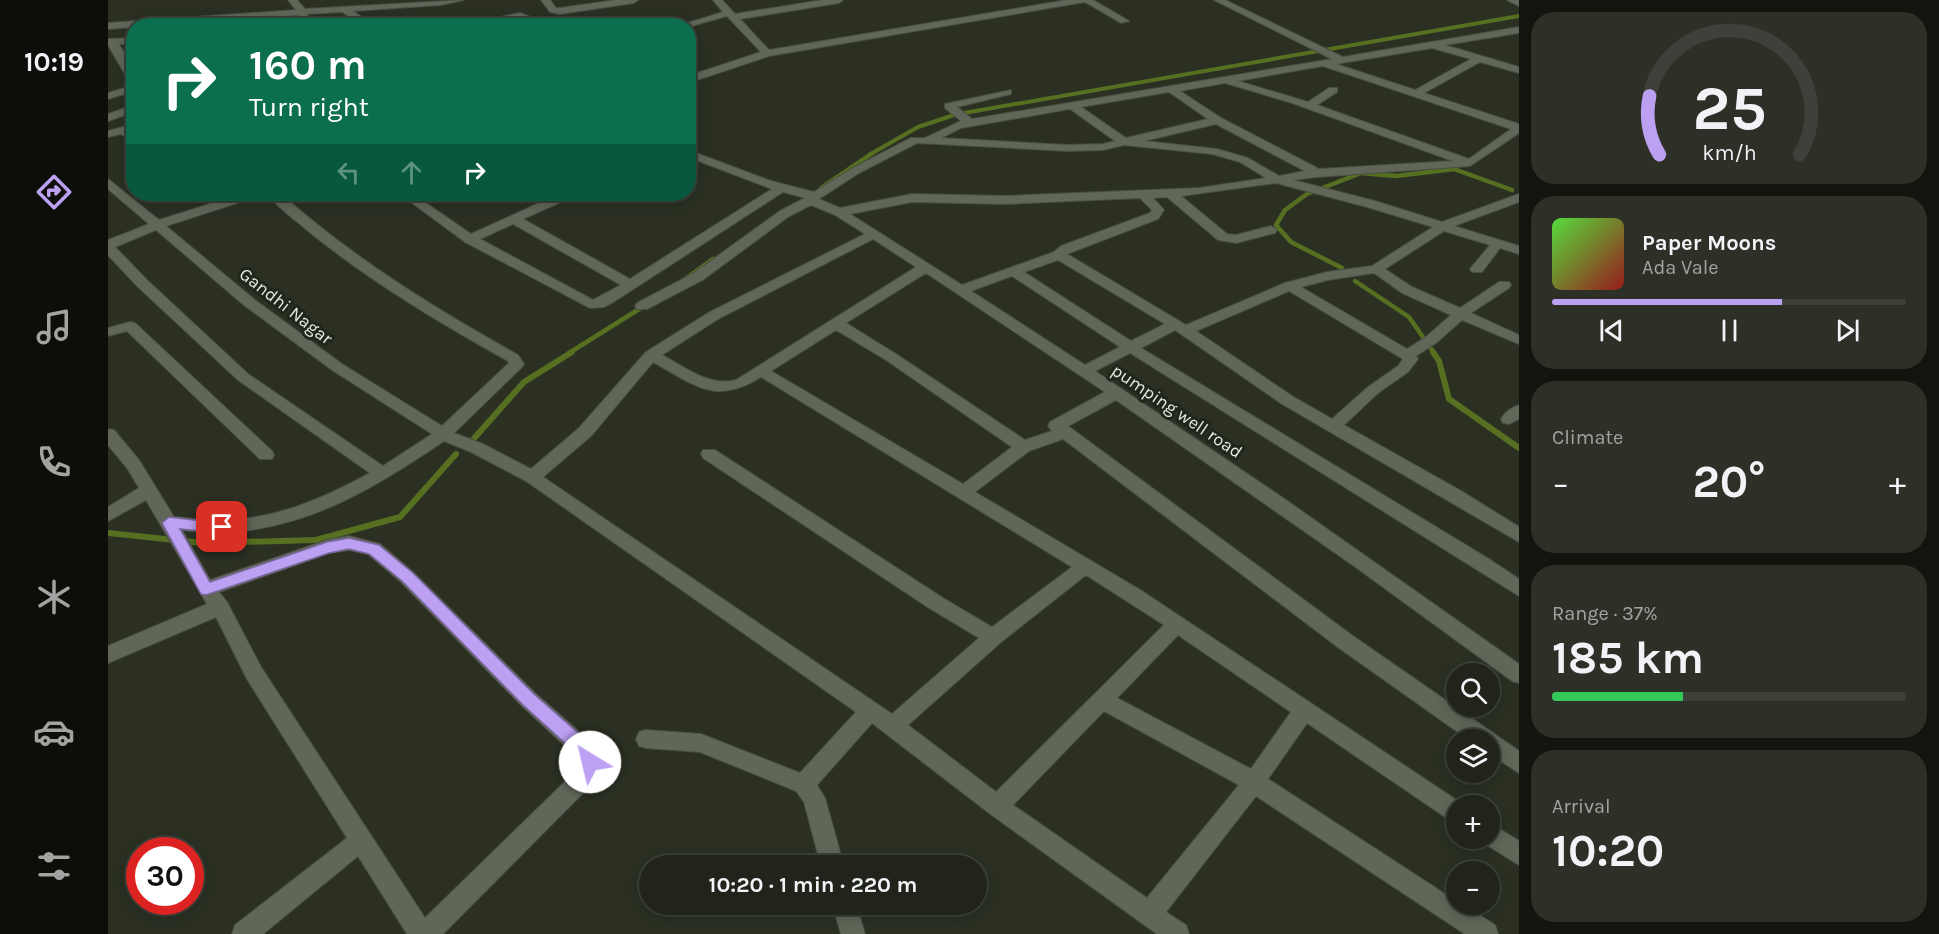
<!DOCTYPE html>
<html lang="en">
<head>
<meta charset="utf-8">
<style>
  body { margin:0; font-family:Karla,sans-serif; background:#2d3027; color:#f1f3f6; height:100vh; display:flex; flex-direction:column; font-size:22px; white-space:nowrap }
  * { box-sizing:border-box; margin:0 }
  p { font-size:20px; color:#a2a4a2 }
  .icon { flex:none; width:33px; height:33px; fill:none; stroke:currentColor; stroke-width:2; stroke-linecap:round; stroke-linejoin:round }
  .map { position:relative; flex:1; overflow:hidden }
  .drawer { display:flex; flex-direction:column; gap:12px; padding:12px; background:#12140e; width:420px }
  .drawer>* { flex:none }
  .top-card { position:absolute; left:18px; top:18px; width:570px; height:183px; border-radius:24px; box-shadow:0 3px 15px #0003,0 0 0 2px #3d4139; background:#0b6e4f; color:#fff; overflow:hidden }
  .controls { position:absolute; left:1338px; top:663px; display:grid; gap:12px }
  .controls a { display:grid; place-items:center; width:54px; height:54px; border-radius:50%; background:#20241a; box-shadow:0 3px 15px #0003,0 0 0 2px #3d4139; font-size:30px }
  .speed { position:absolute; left:18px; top:837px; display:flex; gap:12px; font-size:30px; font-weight:700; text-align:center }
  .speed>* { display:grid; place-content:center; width:78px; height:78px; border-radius:50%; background:#20241a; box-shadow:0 3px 15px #0003,0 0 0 2px #3d4139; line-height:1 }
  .speed .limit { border:9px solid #d22; background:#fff; color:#111 }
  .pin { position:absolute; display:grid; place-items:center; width:51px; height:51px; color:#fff; margin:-26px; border-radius:12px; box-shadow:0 3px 9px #0006 }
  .me { position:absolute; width:66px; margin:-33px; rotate:324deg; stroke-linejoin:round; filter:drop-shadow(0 0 4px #0008) }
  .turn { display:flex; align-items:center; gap:21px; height:126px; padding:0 24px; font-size:27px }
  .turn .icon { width:78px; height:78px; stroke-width:2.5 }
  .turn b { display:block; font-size:42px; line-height:51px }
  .lanes { display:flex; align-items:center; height:57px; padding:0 24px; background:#0003; justify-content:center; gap:30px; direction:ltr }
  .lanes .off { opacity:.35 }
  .big { font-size:45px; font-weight:700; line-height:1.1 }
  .drawer .widget { flex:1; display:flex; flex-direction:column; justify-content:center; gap:9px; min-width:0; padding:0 21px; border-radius:24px; background:#2d3027 }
  .drawer .dial { align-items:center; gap:0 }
  .dial svg { height:156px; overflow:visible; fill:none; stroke:#3d4139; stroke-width:7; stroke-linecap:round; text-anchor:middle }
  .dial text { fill:#f1f3f6; stroke:none }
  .song { display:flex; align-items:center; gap:18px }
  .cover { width:72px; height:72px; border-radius:9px; background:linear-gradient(135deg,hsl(110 70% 55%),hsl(0 70% 35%)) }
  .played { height:6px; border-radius:3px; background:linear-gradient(90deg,#bca0f2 65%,#3d4139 65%) }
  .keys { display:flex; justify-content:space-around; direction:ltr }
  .heat { display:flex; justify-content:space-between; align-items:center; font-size:33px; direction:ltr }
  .charge { height:9px; border-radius:4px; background:linear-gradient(90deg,#34c759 37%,#3d4139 0) }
  .trip { position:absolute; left:531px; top:855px; width:348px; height:60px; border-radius:30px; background:#20241a; box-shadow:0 3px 15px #0003,0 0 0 2px #3d4139; font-weight:700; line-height:60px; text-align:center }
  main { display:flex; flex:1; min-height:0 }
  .menu { display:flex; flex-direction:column; width:108px; justify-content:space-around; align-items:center; background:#0d0e0a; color:#a2a4a2 }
  .menu .icon { width:42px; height:42px }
  .menu .current { color:#bca0f2 }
  .menu b { font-size:27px; color:#f1f3f6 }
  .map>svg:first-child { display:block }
</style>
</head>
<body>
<main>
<nav class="menu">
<b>10:19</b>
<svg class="icon current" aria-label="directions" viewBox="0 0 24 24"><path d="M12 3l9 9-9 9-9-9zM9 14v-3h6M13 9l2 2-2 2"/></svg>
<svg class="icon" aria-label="music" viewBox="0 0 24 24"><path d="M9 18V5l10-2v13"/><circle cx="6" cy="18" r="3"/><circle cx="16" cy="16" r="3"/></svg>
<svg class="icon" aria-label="phone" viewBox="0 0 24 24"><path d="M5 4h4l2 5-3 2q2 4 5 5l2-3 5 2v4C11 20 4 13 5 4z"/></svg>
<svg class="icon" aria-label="climate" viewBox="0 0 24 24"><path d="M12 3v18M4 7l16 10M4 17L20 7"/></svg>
<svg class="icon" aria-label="car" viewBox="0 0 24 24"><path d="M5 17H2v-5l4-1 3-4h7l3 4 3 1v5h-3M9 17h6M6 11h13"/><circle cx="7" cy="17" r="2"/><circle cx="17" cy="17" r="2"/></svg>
<svg class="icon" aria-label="filters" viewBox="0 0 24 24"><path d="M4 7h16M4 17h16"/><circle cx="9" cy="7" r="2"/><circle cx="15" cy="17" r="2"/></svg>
</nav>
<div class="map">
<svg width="1411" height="934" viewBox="0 0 1411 934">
  <rect width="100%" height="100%" fill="#2b3023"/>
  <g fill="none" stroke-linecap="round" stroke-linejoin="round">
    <g stroke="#566f20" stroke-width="4">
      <polyline points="856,113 1411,16"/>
      <polyline points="761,155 810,127 846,115"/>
    </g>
    <g stroke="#566f20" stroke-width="4.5">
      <polyline points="713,188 763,154"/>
      <polyline points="1234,268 1183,242 1168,225 1177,210 1199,194 1253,173 1288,176 1346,169 1404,190"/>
      <polyline points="577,279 605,259"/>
      <polyline points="1247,281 1301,317 1326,353"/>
      <polyline points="461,353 536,306"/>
    </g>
    <g stroke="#566f20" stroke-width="6">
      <polyline points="1325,352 1331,361 1341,399 1411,448"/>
      <polyline points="362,443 416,382 464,352"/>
      <polyline points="0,533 95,543 208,540 292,517 348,454"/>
    </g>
    <g stroke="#494e43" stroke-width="1">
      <polygon id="pedestrian" points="9,128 15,128 26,135 26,143 9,132"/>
    </g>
    <g stroke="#494e43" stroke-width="2">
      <g id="minor">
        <polygon points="180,0 189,0 197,9 356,0 332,5 245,11 267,26 256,26 234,12 199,14 203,26 194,26 190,15 0,29 0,23 188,10"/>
        <polygon points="433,0 442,0 448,8 452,8 508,0 530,0 526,3 452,14 442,12"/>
        <polygon points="605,0 614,0 627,14 714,0 735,0 731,3 632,19 661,50 959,0 985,0 1021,21 1013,23 977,2 661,56 580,83 580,76 653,52 619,16 580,27 570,26 615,12"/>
        <path d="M1106 0H1117L1235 57 1411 27V33L1337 45 1411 67V73L1372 62 1316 93 1411 124V133L1362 166 1209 177 1185 180 1267 201 1334 222 1411 194V202L1346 226 1411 246V254L1392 248 1374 272H1364L1362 269 1382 245 1336 231 1277 269 1304 287 1352 308 1391 282H1401L1403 285 1401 288 1363 313 1411 335V344L1354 320 1328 343 1308 356 1310 359 1300 372 1270 393 1236 425 1355 492 1411 527V542L1174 404 1067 330 1033 348 1381 559 1411 579V596L1022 353 987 371 1178 500 1411 664V683L1404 681 1246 566 1008 400 960 426 1245 636 1411 751V773L1382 754V740H1361L1231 648 955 439 921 451 867 492 1034 591 1356 805 1348 806V822L1340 819 1199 723 1160 779 1348 901V904H1354L1387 925 1390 934H1357L1148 796 1058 912 1078 925 1081 934H1049L881 813 764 723 709 785 717 798 736 866H713L696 802 688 791 592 752 538 748 531 746 528 739 531 732 538 730 593 734 692 773 748 712 418 481 363 452 336 441C267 488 201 528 115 533 102 534 87 531 74 530L102 580 219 540 241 536 272 544 305 572 427 693 485 744 493 762 489 779 335 934H299L250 856 155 934H124L127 925 239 838 139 679 108 617 0 663V646L99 604 38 500 0 521V507L31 488 19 468 0 445V429L6 430 31 460 66 517C82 518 97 521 113 520 167 520 216 498 262 473L130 380 29 286 0 255V240L41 224 0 189V179L51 220 133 194H150L148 197 58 226 147 300 234 364 334 426 401 363 400 361C330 322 262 281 200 231 188 220 168 207 160 194H173C245 258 326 308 410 355L416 364 414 367 346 433 375 444 423 469 471 428 538 352 600 313 757 234 727 215 703 205 680 217 596 279 539 309H529L527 306 529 303 586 273 672 211 697 198 675 192 507 301 496 307 482 308 357 242 292 194H305L363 234 451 194H466L464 197 415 219 522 279 664 189 580 157V150L663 181 706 192 743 169 803 138H817L853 121 837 108V104L903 90V94L849 107 864 119 1224 59ZM1324 48 1363 59 1307 90 1228 64ZM1215 66 1403 129 1361 159 1209 105 1229 92V88H1221L1200 102 1130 81ZM1117 83 1184 103 1345 161 1211 169 1113 118 1072 91ZM1061 92 1100 119 1018 138 973 107ZM962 109 1007 141 995 144 960 145 833 138 853 128ZM1108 124 1197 171 1171 176 1140 158 1109 149 1036 141ZM809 143 960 151 995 150 1016 145 1104 154 1132 162 1158 178 1091 188 898 196 804 194 732 208 711 199 751 173ZM1168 183 1259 207 1325 227 1264 266 1219 272 1177 283 1078 325 959 254 1050 219 1056 210 1045 198 1059 197 1110 240 1128 243 1167 233 1169 230 1163 226 1128 235 1119 234 1073 196ZM1032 198 1044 210 1042 213 953 246 946 252 854 285 742 214 804 202 898 204ZM405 224 513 285 485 300 372 239ZM48 230 137 306 224 370 324 434 275 466 140 374 39 280 7 247ZM765 239 808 267 628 380C601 387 577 367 554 355L610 319ZM950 260 1057 324 1023 341 916 272ZM818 273 997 392 942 422 940 426 944 431 917 440 788 354 738 323ZM1266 273 1294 293 1343 315 1318 337 1299 349 1193 287 1220 280ZM904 276 1012 347 977 365 863 291ZM1181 291 1295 359 1290 366 1260 387 1224 419 1184 396 1088 331ZM728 330 778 360 904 447 855 484 663 371ZM545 362C587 385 607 406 653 377L964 567 884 627 835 598 607 450H595L593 454 595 458 821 608 871 638 784 714 435 477 483 436ZM241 550 260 554 293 582 413 705 469 757 471 768 317 918 153 667 119 602 111 592 221 553ZM978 575 1056 625 888 792 800 725 892 643ZM1070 635 1183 712 1143 769 1009 698ZM996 711 1131 785 1039 898 905 805Z"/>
        <polygon points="1399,0 1411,0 1411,6"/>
        <polygon points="412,13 446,26 431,26 411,19 372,26 349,26"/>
        <polygon points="26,38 26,44 11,44 26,71 26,84 21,81 0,45 0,39"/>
        <polygon points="26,85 26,91 0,99 0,93"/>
        <polygon points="26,105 26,112 0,121 0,114"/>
        <polygon points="26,124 26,131 0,137 0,131"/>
        <polygon points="22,322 27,323 164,451 166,455 164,459 152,459 19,331 0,336 0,328"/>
        <path d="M1411 405V419L1401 424 1395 423 1393 419C1397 412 1404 407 1411 405Z"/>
        <polygon points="1382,823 1411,841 1411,865 1374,842 1373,838 1382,838"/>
        <polygon points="724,904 748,904 757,934 733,934"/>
      </g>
    </g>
    <use href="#pedestrian" fill="#606658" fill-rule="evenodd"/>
    <use href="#minor" fill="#606658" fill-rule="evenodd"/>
  </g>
  <polygon fill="#bca0f2" stroke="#7a689d" stroke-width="1.5" points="61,517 119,524 121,527 114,533 72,529 102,582 219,542 241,538 271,545 305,573 426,694 485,746 490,762 488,768 482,770 475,768 471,756 414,704 294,581 261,554 241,549 221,553 98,595 93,594 54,523"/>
  <g text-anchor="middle" stroke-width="6" stroke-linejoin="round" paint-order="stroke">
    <g font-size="18" fill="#e3e7df" stroke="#21261a">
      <text transform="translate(178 306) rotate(38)" y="6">Gandhi Nagar</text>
      <text transform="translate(1069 411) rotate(34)" y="6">pumping well road</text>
    </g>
  </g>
</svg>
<div class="controls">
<a><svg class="icon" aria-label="search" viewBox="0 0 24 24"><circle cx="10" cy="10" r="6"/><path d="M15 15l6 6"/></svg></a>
<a><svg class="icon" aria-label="layers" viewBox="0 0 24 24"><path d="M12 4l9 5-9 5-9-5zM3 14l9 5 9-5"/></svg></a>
<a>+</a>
<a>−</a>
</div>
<div class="speed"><div class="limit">30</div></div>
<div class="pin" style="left:114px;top:527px;background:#d93025"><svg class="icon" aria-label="arrive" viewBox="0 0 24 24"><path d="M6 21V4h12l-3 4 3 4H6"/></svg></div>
<svg class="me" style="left:482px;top:762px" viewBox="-20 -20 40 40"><circle r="19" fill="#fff"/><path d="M0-13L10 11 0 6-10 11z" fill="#bca0f2"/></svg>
<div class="trip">10:20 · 1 min · 220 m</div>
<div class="top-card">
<div class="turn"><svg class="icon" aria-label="right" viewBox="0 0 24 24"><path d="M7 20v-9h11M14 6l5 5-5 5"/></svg><div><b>160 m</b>Turn right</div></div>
<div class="lanes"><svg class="icon off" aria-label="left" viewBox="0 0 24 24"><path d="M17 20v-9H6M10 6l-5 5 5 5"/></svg><svg class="icon off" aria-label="ahead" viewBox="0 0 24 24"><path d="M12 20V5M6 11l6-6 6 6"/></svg><svg class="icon" aria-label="right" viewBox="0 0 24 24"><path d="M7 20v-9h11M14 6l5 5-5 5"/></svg></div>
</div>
</div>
<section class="drawer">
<div class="widget dial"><svg viewBox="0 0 100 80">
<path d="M14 69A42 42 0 1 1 86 69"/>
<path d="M14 69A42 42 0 0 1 9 39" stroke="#bca0f2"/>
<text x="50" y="56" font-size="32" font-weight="700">25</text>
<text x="50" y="72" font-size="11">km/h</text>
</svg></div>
<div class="widget">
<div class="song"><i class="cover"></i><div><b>Paper Moons</b><p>Ada Vale</p></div></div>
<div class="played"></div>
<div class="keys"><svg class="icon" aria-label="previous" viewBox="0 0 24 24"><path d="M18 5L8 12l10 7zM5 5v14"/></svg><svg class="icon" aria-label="pause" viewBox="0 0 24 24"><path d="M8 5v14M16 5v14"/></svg><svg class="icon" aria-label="next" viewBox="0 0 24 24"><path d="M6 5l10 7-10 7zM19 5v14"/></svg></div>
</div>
<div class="widget"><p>Climate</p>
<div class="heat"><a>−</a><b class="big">20°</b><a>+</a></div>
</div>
<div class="widget"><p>Range · 37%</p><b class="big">185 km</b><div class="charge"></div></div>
<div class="widget"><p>Arrival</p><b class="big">10:20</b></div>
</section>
</main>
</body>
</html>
